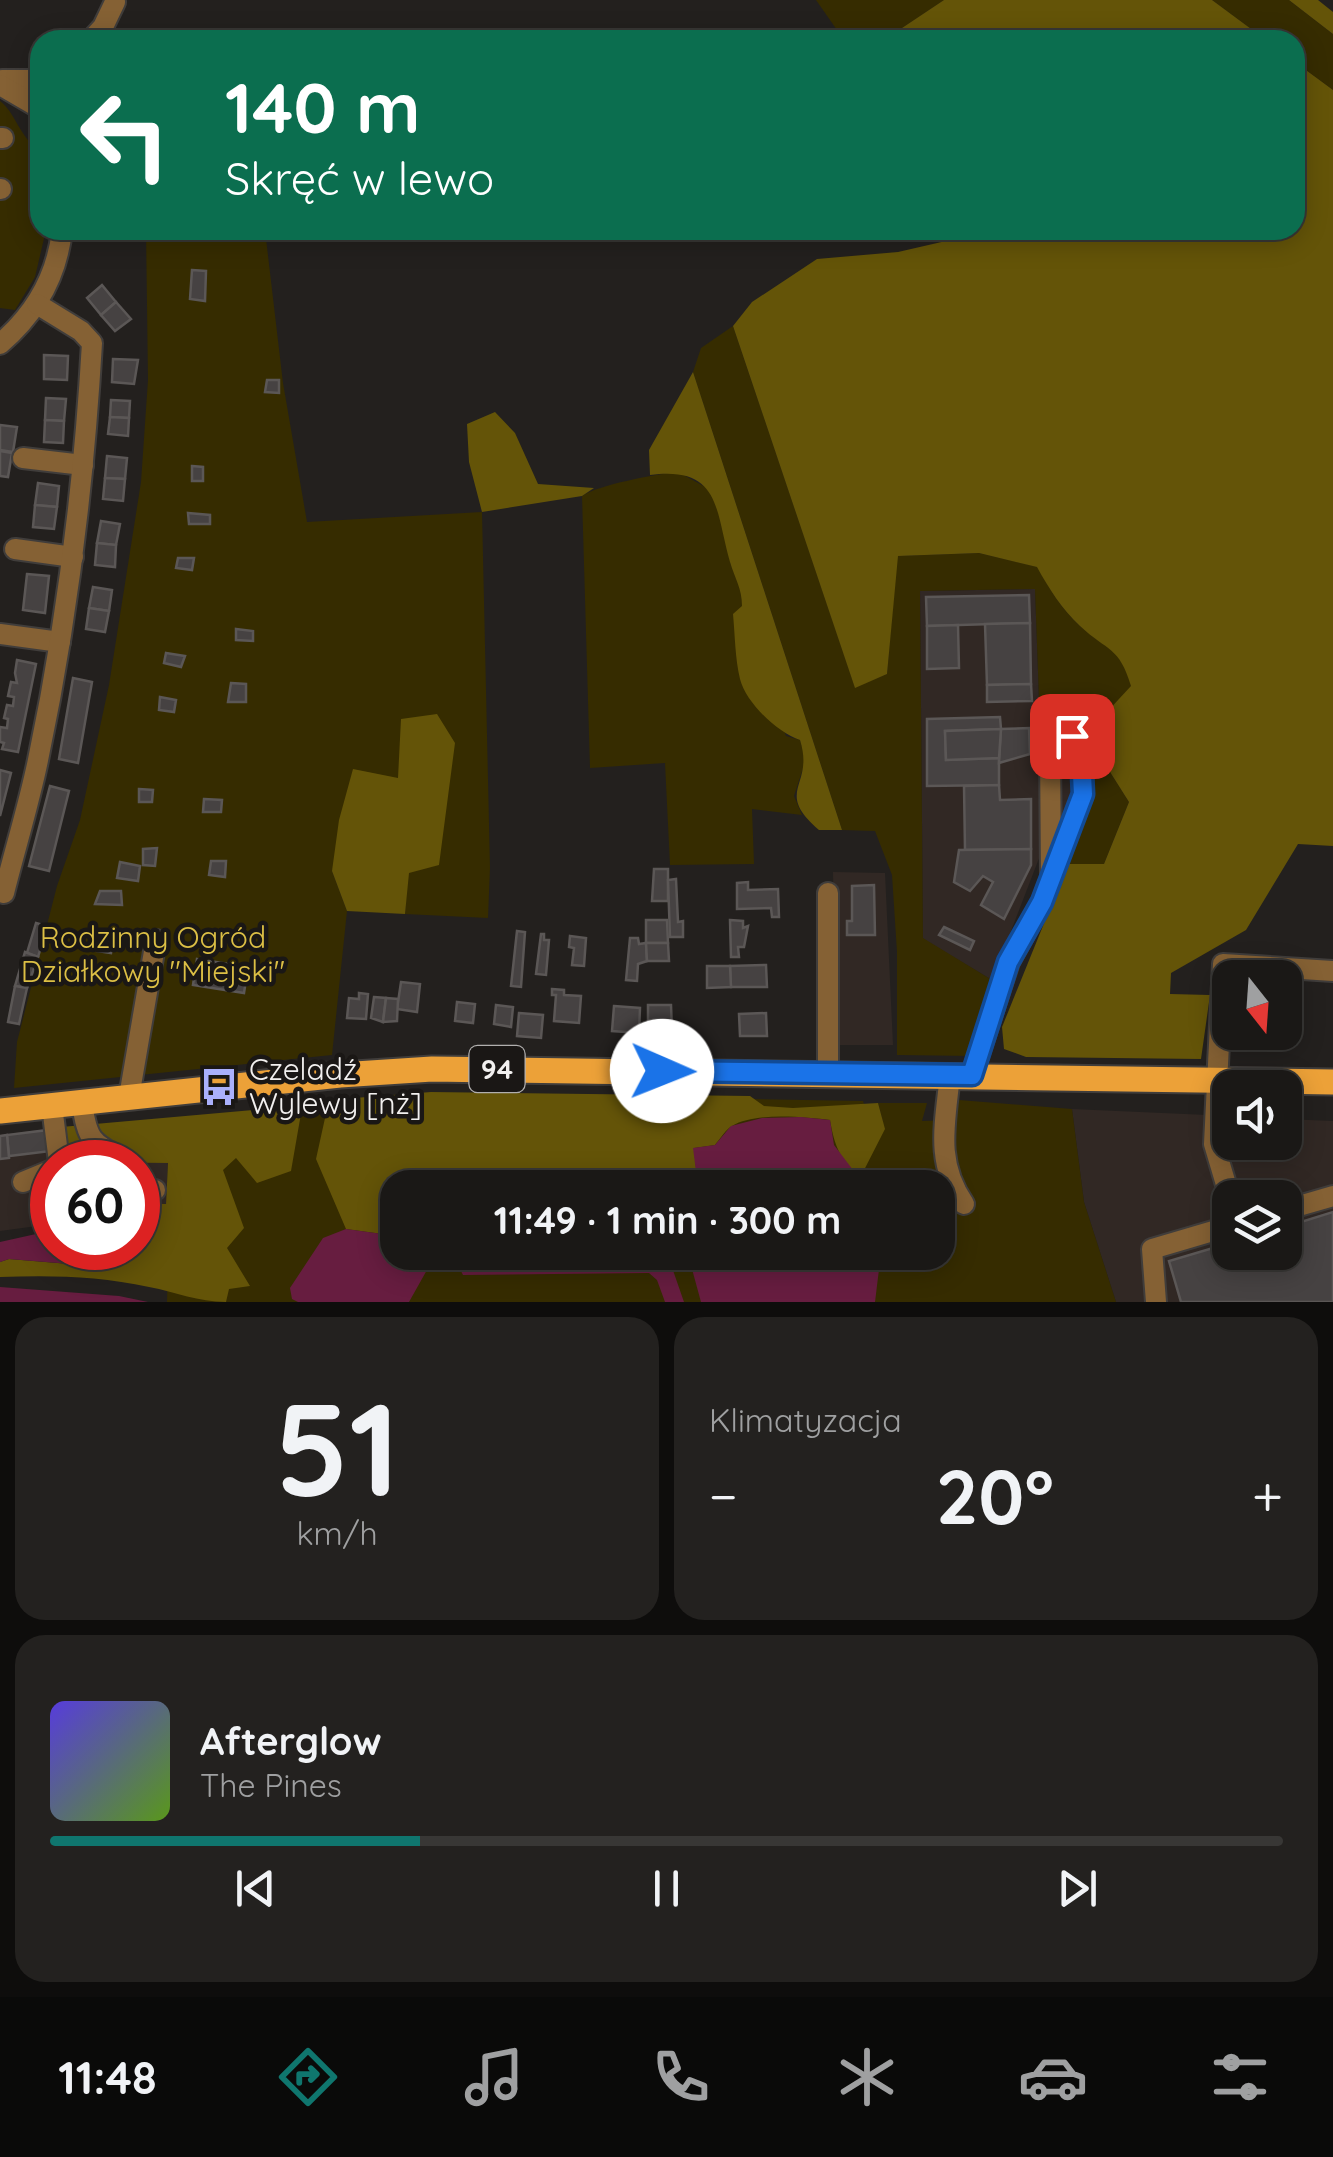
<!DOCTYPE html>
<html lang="pl">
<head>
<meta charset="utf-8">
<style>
  body { margin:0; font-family:Quicksand,sans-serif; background:#23211f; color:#f1f3f6; height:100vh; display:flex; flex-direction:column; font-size:38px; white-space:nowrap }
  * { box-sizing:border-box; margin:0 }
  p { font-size:32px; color:#9fa0a1 }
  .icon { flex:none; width:55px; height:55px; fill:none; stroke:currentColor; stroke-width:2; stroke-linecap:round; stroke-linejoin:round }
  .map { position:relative; height:1302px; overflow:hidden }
  .sheet { display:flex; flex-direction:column; gap:15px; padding:15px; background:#0e0d0c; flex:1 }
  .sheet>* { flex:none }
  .top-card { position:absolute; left:30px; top:30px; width:1275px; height:210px; border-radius:30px; box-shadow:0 5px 25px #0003,0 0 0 2px #383735; background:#0b6e4f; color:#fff; overflow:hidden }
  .needle { width:65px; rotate:163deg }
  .fabs { position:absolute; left:1212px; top:960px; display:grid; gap:20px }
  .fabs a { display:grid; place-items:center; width:90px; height:90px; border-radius:20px; background:#1a1816; box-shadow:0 5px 25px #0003,0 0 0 2px #383735; font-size:50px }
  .speed { position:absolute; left:30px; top:1140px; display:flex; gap:20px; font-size:50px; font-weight:700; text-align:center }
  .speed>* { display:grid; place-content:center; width:130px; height:130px; border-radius:50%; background:#1a1816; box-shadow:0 5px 25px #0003,0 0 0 2px #383735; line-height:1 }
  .speed .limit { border:15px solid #d22; background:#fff; color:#111 }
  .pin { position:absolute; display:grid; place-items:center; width:85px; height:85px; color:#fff; margin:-42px; border-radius:20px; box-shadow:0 5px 15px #0006 }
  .me { position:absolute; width:110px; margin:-55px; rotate:91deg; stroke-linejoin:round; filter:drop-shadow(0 0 8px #0008) }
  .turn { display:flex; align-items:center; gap:35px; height:210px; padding:0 30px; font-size:45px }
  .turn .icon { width:130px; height:130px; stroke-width:2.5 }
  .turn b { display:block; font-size:70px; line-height:85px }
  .big { font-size:75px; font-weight:700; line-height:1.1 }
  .sheet .tile { flex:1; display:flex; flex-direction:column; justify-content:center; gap:15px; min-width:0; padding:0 35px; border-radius:30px; background:#23211f }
  .sheet .dial { align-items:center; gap:0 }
  .dial b { font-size:130px; line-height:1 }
  .song { display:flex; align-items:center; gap:30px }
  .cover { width:120px; height:120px; border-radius:15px; background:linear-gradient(135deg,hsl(250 70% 55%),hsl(90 70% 35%)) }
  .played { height:10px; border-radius:5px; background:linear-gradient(90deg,#0f766e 30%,#383735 30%) }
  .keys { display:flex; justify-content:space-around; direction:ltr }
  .heat { display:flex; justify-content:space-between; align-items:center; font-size:55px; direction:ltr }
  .sheet .tiles { flex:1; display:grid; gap:15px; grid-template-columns:1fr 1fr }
  .tile:last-child { grid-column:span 2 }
  .trip { position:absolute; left:380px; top:1170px; width:575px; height:100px; border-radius:30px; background:#1a1816; box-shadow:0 5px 25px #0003,0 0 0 2px #383735; font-weight:700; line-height:100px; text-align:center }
  .dock { display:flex; height:160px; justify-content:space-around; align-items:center; background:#0a0a09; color:#9fa0a1 }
  .dock .icon { width:70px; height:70px }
  .dock .active { color:#0f766e }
  .dock b { font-size:45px; color:#f1f3f6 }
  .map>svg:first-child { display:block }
</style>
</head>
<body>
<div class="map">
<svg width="1333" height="1302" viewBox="0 0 1333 1302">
  <rect width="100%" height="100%" fill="#23201e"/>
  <g fill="#312824" fill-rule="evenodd">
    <polygon points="1035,589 1039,699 1077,698 1089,735 1092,794 1043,848 992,980 923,939 920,591"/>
    <polygon points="833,872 885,873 893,1045 837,1045"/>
    <path d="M1072 1109 1230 1116V1142H1285V1119L1333 1121V1302H1116L1084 1202ZM1230 1198H1285V1252H1230Z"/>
    <polygon points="61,1127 52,1162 52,1224 0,1231 0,1135"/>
    <polygon points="122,1161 168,1163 166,1204 138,1203 138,1162"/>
  </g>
  <g fill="#362c00" fill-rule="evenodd">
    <polygon points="816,0 944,0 902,28 901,40 844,40"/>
    <polygon points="1212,0 1289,0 1333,34 1333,90 1295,62 1295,40 1266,40"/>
    <path d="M0 101C15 112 19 136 40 152V230H46L35 277 15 310 0 308Z"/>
    <polygon points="146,230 265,230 283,383 307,522 482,512 490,868 488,918 405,914 408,873 398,779 332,871 347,911 332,1055 14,1088 17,1042 57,886 80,820 109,685 141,482 148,380"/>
    <path d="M733 326 855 687 887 674 897 556 979 553 1038 567C1049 589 1062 609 1080 626 1109 652 1119 645 1132 686L1105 714V764L1129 802 1104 864H1068L1092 794 1089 735 1077 698 1039 699 1035 589 920 591 923 938 992 980 974 1056 897 1055V952L892 875 875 831 842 830 693 372 701 348Z"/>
    <path d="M678 472 709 489 720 510 731 565 742 588V606L786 736 800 740 806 759 794 796 802 815 752 809 754 864 670 865 665 763 590 768 582 496C598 485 656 474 678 472Z"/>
    <path d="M747 1099 863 1101 870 1123 883 1122 878 1103H927L922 1121 951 1120 959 1100 1072 1109 1084 1202 1116 1302H167L171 1154 301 1107 303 1102ZM398 1188H938V1252H398Z"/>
  </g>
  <g fill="#645408">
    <polygon points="944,0 1212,0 1266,40 901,40 902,28"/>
    <polygon points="1289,0 1318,0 1333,12 1333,34"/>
    <path d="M1295 62 1333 90V846L1298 844 1246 930 1171 973 1170 994 1210 995 1201 1059 1026 1057 1004 1049 1002 1027 1068 864H1104L1129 802 1105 764V714L1131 686C1119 646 1108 652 1080 626 1062 609 1049 589 1037 567L979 553 898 556 887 674 855 688 733 326 752 302 817 259 898 252 972 235 970 230H1295Z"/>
    <path d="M693 372 842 830H819C773 790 815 787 800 740 778 733 746 703 740 679 735 658 735 635 733 614L742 606C742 588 735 579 730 562 715 510 721 466 650 475L649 450Z"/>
    <polygon points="495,412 515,433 538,484 594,488 582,496 482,512 469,462 467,424"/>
    <polygon points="437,714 455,743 439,865 409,873 405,914 347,911 332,871 339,820 353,769 398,778 401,719"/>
    <path d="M431 1092 750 1096 764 1106 793 1108 878 1103 885 1129 860 1178C841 1162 834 1145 830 1120 804 1117 755 1112 732 1126 726 1129 720 1139 715 1145L694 1148 698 1187 398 1188 397 1236 346 1229 316 1159 329 1100Z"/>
    <path d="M303 1102 291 1171 257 1183 236 1158 223 1170 244 1228 227 1248 250 1286 229 1289 226 1302C198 1302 176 1292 149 1287 99 1276 51 1275 0 1277V1262L9 1259 82 1265V1254L75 1248H138V1203L166 1204 168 1163 66 1162 61 1127 253 1110Z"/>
  </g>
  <g fill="#671d40">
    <polygon points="801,1117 830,1120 834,1145 866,1187 698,1187 693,1148 715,1145 731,1126 762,1118"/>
    <polygon points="346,1229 397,1236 398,1252 430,1253 432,1261 409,1302 298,1302 292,1299 290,1288 323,1238"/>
    <polygon points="45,1232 52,1235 52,1248 75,1248 82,1253 83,1265 9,1259 0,1262 0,1242"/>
    <polygon points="472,1252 667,1253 684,1302 665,1302 657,1280 649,1273 463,1275 456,1261"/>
    <polygon points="695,1253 881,1253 875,1302 701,1302 692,1269"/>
    <polygon points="0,1287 119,1296 148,1302 0,1302"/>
  </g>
  <g fill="#464242" stroke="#5b5756" stroke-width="2.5">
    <polygon points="192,270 206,271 205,301 190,299"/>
    <polygon points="102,285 116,302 101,315 87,298"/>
    <polygon points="116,302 131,319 115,331 101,315"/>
    <polygon points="44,355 68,356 67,380 44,379"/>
    <polygon points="113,359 138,360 134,384 112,382"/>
    <polygon points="267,380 279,380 279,393 265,392"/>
    <polygon points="46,398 66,399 64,421 45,420"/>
    <polygon points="111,400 130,401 129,418 110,417"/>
    <polygon points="110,417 129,418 128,436 108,434"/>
    <polygon points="45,420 64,421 63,443 44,442"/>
    <polygon points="0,425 17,427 13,452 0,450"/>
    <polygon points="0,451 12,453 8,477 0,476"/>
    <polygon points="107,456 127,458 125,479 105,478"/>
    <polygon points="192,466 203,467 203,481 192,481"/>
    <polygon points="105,478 125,479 123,501 103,499"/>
    <polygon points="38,483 59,486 57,507 35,505"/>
    <polygon points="35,505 57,507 54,529 33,527"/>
    <polygon points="188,513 210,515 210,524 189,524"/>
    <polygon points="101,521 120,524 116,545 97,543"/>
    <polygon points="97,543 116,545 115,567 95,565"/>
    <polygon points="178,558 194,558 192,570 176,568"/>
    <polygon points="27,574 49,576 45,613 23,610"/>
    <polygon points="93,587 112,590 109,611 89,608"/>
    <polygon points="1029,595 1030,623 927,626 926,597"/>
    <polygon points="89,608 109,611 105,632 86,629"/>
    <polygon points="1030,623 1031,684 987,685 985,624"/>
    <polygon points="958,625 959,668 927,669 927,626"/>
    <polygon points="236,629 253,631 253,641 236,640"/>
    <polygon points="166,653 185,656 181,667 164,663"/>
    <polygon points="17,660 36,664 18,752 2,749 4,743 0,742 0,727 7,728 8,719 4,718 7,705 13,706 14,697 8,696 11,682 17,683 15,673"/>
    <polygon points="73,678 92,682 78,763 59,759"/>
    <polygon points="231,683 246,684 246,702 228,702"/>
    <polygon points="1031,684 1032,701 987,702 987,685"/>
    <polygon points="160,697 176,700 174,712 159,710"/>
    <polygon points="1000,717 1001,729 945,731 946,760 999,758 999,785 927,786 927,719"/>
    <polygon points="1029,728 1030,754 999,763 1001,729"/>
    <polygon points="1001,729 999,758 946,760 945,731"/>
    <polygon points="0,770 11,773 0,816"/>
    <polygon points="999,785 1000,800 1031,799 1031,849 965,850 964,786"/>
    <polygon points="50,786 69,791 49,871 29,866"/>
    <polygon points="139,789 153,790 152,802 139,802"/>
    <polygon points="204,799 222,800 221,812 203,812"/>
    <polygon points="157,848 155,866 143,865 143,849"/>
    <polygon points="1031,849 1031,865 1004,919 981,905 993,882 983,876 970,891 954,882 959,850"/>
    <polygon points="211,861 226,861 225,877 209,875"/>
    <polygon points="120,862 140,866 138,881 117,878"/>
    <polygon points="654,869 668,869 668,901 652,901"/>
    <polygon points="676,879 678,922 683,921 683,937 670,937 668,880"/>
    <polygon points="748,882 748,890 778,889 779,917 772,917 771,908 737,909 737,883"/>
    <polygon points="874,885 875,935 847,935 847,921 852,921 852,886"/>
    <polygon points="100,891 121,891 122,905 95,904"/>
    <polygon points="646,920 667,920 668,943 646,943"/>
    <polygon points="730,920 743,921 743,928 748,926 744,947 738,947 739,957 731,957"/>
    <polygon points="36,923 47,926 38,957 27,953"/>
    <polygon points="944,927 974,941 970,950 939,935"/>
    <polygon points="517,931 525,932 521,987 511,986"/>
    <polygon points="541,934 544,934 544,940 549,940 546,975 536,974"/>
    <polygon points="101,935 114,936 111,953 97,951"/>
    <polygon points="570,936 586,938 584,966 572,965 574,948 569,947"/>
    <polygon points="630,938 638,938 639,944 646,943 647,961 638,964 637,981 626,980"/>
    <polygon points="646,943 668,943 669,961 647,961"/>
    <polygon points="25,952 38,957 27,988 15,986"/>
    <polygon points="197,959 248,967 244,993 193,985"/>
    <polygon points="766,965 767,987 731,987 730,966"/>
    <polygon points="707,966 730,966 731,987 707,988"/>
    <polygon points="401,982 420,984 417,1012 397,1009"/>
    <polygon points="15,986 27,988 19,1024 8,1022"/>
    <polygon points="552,989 564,990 564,995 581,996 579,1023 554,1021 556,995 552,995"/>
    <polygon points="359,993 368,994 366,1019 347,1018 349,998 359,999"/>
    <polygon points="374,997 386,998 383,1022 371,1018"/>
    <polygon points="386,998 398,999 397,1021 383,1022"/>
    <polygon points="457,1002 475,1004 473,1023 455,1021"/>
    <polygon points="496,1005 513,1007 511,1027 494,1024"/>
    <polygon points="648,1005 671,1005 672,1031 648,1031"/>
    <polygon points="614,1006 640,1008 639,1033 612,1031"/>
    <polygon points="519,1013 543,1015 541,1038 517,1036"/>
    <polygon points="766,1013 767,1036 740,1036 739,1014"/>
    <polygon points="662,1031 672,1031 673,1048 661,1048"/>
    <polygon points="48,1130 51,1151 9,1156 7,1135"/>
    <polygon points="7,1135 9,1158 0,1159 0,1136"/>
    <polygon points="1333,1212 1333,1302 1181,1302 1169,1261 1230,1243 1230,1252 1285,1252 1285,1227"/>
  </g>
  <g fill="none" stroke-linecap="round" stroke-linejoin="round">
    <g stroke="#403d3b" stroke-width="24">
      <g id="minor">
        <polyline points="91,40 103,27 115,2"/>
        <polyline points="2,80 40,80"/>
        <polyline points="0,85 38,107"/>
        <polyline points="0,138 3,138"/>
        <polyline points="0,189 1,189"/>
        <path d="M0 344C35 314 57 277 62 230"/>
        <polyline points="23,458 83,465"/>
        <polyline points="15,549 73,557"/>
        <polyline points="0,634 60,642"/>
        <path d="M4 893C15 849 29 804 38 760 67 622 84 483 92 343L81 331 37 304"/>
        <polyline points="828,1073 828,893"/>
        <path d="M950 1075C945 1124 935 1162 964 1204"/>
        <polyline points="972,1075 1009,962 1042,902 1083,794 1081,755 1072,737 1060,736 1050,746 1051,877"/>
        <polyline points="129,1097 156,940"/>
        <path d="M82 1102C87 1144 94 1143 128 1162"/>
        <polyline points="52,1106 59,1162"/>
        <polyline points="23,1182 52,1170"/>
        <polyline points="138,1190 155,1190"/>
        <polyline points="1230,1198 1214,1144 1223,964 1333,971"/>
        <polyline points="1285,1210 1333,1196"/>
        <polyline points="1156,1302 1152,1249 1230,1226"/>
      </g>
    </g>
    <g stroke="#403d3b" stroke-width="29">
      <polyline id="major" points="0,1111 340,1075 432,1069 1333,1082"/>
    </g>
    <use href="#minor" stroke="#856134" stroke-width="20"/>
    <use href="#major" stroke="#eca138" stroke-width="25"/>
  </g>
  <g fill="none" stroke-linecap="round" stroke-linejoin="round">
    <g stroke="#114b97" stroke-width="25">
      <polyline id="route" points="662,1071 972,1075 1008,962 1042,902 1083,794 1081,755 1072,736"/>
    </g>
    <use href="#route" stroke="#1a73e8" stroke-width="18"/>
  </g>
  <defs>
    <g id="bus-bare" transform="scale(3)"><path d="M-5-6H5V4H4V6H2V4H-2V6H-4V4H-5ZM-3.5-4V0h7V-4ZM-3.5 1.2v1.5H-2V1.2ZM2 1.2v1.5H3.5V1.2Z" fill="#aab0fb" stroke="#1a1715" stroke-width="2.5" paint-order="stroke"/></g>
  </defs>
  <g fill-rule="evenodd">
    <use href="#bus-bare" x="219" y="1087"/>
  </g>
  <g text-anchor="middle" stroke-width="9" stroke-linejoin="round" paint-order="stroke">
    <rect fill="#1a1715" stroke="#b1afae" stroke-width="2.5" x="469.5" y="1046" width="55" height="46" rx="8"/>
    <g font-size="28" font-weight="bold" fill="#f2f0ef">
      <text x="497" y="1079">94</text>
    </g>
    <g font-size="30" fill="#dcbf45" stroke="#1a1715">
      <text x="153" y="948">Rodzinny Ogród<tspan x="153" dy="34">Działkowy "Miejski"</tspan></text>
    </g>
    <g font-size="30" fill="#f2f0ef" stroke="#1a1715" text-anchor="start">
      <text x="249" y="1080">Czeladź<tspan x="249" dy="34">Wylewy [nż]</tspan></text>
    </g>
  </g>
</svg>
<div class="fabs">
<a><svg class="needle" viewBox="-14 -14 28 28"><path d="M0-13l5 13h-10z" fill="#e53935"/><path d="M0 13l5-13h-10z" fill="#9fa0a1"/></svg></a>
<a><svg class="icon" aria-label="sound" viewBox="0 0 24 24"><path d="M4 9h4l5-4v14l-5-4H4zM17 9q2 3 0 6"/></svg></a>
<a><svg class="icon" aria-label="layers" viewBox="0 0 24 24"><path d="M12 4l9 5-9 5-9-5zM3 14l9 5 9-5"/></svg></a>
</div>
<div class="speed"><div class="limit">60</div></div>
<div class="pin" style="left:1072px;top:736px;background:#d93025"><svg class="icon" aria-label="arrive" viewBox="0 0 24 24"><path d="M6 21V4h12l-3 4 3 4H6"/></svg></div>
<svg class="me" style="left:662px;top:1071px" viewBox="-20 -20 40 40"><circle r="19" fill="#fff"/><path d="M0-13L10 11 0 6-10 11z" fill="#1a73e8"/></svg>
<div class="trip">11:49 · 1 min · 300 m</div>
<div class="top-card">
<div class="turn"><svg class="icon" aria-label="left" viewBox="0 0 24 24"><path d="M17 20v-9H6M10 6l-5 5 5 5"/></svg><div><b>140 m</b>Skręć w lewo</div></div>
</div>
</div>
<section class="sheet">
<div class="tiles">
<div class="tile dial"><b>51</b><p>km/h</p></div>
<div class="tile"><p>Klimatyzacja</p>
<div class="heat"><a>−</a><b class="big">20°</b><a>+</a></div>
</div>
<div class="tile">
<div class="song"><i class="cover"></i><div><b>Afterglow</b><p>The Pines</p></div></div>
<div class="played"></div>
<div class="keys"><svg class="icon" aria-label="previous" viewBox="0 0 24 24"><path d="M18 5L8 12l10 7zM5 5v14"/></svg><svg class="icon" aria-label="pause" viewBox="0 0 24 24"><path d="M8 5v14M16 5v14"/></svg><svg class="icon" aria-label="next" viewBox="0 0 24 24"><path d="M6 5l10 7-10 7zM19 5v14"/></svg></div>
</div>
</div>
</section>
<nav class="dock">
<b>11:48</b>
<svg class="icon active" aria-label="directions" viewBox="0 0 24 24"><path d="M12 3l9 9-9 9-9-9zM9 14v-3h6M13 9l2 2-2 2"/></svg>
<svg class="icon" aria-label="music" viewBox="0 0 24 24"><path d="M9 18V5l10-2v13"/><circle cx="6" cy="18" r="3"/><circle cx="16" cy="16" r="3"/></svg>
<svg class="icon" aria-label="phone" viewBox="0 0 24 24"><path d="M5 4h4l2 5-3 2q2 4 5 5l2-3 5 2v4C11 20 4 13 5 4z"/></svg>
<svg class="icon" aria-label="climate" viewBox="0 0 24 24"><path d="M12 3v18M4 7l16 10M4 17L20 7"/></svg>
<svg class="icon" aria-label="car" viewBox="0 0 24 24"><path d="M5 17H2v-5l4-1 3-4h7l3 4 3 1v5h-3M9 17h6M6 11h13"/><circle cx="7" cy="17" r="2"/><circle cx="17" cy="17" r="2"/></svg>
<svg class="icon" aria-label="filters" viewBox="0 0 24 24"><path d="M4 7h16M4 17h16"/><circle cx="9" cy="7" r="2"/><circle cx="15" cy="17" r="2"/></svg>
</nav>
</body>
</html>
